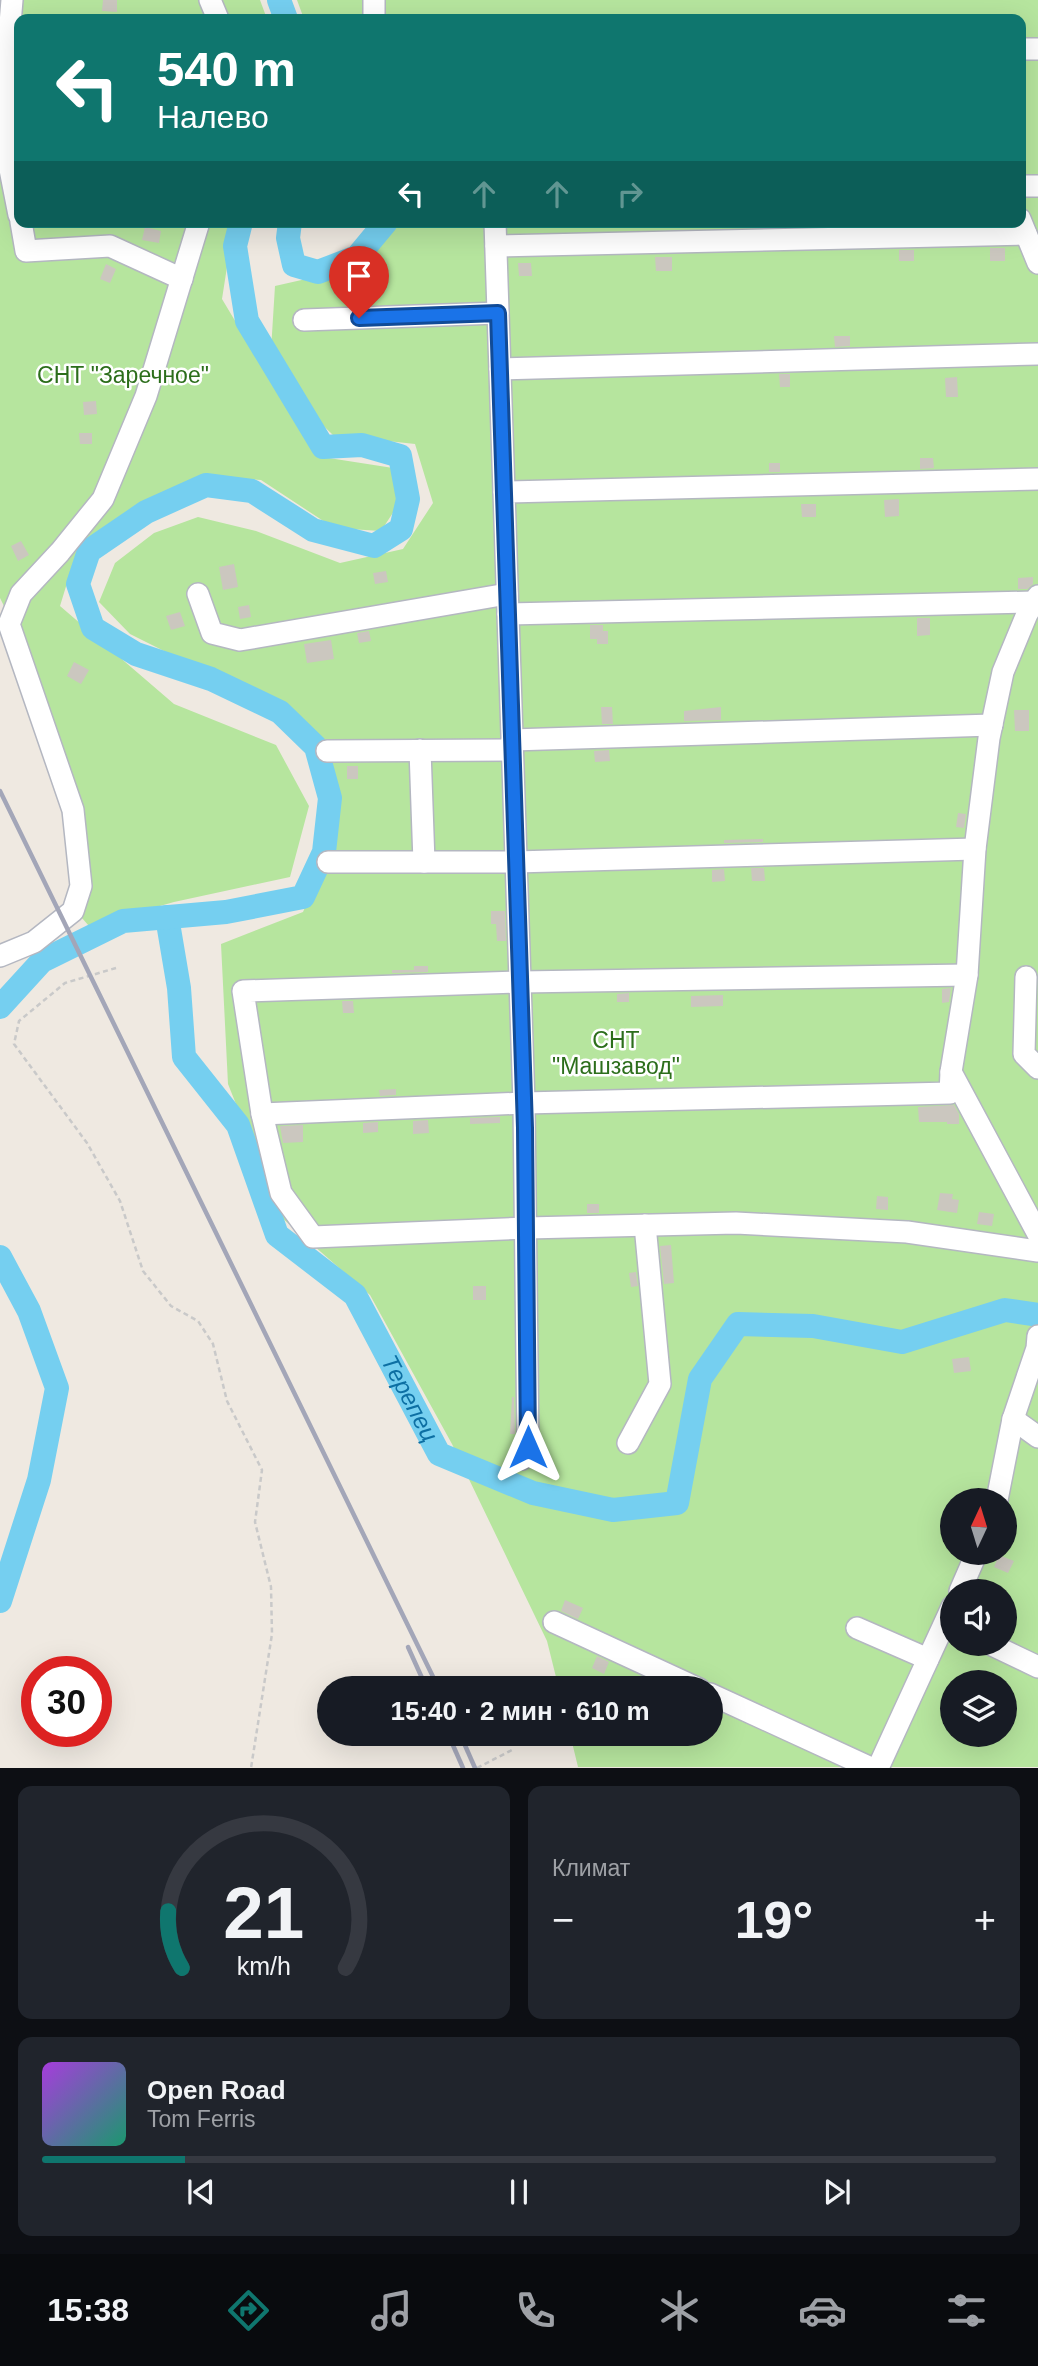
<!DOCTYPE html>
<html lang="ru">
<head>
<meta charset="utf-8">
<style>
  body { margin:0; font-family:Helvetica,sans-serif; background:#20242c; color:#f1f3f6; height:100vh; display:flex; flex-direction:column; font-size:26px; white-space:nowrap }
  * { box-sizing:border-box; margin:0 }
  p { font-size:23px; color:#9ea1a6 }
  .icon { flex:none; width:38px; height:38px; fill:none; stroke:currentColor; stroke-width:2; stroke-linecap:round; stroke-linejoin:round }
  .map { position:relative; height:1768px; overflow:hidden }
  .details { display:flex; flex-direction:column; gap:18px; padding:18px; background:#0d0f14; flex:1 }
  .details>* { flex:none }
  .hud { position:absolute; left:14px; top:14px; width:1012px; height:214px; border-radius:14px; box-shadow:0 7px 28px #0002; background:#0f766e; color:#fff; overflow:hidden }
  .needle { width:46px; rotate:4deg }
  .tools { position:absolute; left:940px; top:1488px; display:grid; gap:14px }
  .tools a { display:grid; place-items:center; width:77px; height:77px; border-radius:50%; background:#171b24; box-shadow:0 7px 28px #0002; font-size:35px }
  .speed { position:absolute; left:21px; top:1656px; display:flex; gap:14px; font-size:35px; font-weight:700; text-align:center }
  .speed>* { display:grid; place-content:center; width:91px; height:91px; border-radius:50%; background:#171b24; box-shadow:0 7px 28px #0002; line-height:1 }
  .speed .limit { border:10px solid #d22; background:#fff; color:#111 }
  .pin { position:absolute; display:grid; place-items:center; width:60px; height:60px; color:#fff; margin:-72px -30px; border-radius:50% 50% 50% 0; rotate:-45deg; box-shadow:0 0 7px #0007 }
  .pin .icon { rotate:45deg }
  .me { position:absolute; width:77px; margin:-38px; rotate:0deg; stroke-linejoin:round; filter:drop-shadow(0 0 5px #0008) }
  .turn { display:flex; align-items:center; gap:24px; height:147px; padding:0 28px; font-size:32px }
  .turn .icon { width:91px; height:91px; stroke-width:2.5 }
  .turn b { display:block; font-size:49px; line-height:60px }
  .lanes { display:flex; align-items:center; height:66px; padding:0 28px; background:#0003; justify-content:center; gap:35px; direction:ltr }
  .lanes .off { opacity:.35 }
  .big { font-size:52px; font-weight:700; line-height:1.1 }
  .details .card { flex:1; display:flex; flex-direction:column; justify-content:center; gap:10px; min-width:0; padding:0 24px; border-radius:14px; background:#20242c }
  .details .dial { align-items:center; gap:0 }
  .dial svg { height:182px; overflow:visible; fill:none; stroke:#363941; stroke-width:7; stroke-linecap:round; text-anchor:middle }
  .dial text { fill:#f1f3f6; stroke:none }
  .song { display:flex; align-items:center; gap:21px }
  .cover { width:84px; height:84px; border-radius:10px; background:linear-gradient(135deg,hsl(280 70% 55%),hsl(160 70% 35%)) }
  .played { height:7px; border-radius:4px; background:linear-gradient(90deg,#0f766e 15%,#363941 15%) }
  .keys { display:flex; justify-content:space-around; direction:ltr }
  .heat { display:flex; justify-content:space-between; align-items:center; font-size:38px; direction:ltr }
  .details .tiles { flex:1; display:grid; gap:18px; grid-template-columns:1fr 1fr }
  .card:last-child { grid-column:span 2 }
  .trip { position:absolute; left:317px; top:1676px; width:406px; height:70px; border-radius:35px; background:#171b24; box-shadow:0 7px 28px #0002; font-weight:700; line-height:70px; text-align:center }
  .tab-bar { display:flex; height:112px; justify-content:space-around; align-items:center; background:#090b0e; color:#9ea1a6 }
  .tab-bar .icon { width:49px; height:49px }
  .tab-bar .current { color:#0f766e }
  .tab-bar b { font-size:32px; color:#f1f3f6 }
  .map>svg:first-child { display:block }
</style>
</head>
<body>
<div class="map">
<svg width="1038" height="1768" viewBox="0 0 1038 1768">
  <rect width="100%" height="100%" fill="#efe9e1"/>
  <g fill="#b6e59e" fill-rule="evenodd">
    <polygon points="0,0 260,0 267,19 19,19 19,222 234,222 222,299 316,456 393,468 400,502 381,531 334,528 261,480 206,477 138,505 75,557 60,606 174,704 276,745 309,806 290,877 174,902 89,926 67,901 81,873 15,628 0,598"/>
    <path d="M297 0H1038V1767H578L570 1734H710V1689H559L547 1641 452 1444 370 1295 281 1217 228 1084 221 944 303 912 327 857 340 800 329 759 283 704 204 671 130 634 99 602 115 563 154 533 198 517 256 531 340 563 403 549 433 503 415 444 333 435 310 413 271 350 275 286 359 267 392 222H1020V19H304ZM952 1500H1004V1552H952ZM952 1591H1004V1643H952ZM952 1682H1004V1734H952Z"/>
  </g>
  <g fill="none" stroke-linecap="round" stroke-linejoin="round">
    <g stroke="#75cff0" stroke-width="24">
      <polyline points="279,0 286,19"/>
      <polyline points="290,222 288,238 294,265 318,272 357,257 386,222"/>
      <path id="s1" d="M167 917 179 988 184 1057 238 1125 277 1235 355 1295 439 1454 533 1493 613 1510 677 1503 700 1379 738 1324 813 1326 902 1342 1005 1310 1038 1315"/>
      <polyline points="0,1007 42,961 123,921 226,912 303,897 324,852 330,798 316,747 280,712 211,679 136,654 93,628 78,584 89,551 146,512 206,485 252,491 313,530 374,546 401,529 408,499 400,456 362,445 323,447 247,321 235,246 241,222"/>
      <polyline points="0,1257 29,1311 57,1388 39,1480 0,1601"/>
    </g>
  </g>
  <g fill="#cbc7bf">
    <polygon points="103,0 117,0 117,12 102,11"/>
    <polygon points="145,227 161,231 159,243 142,240"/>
    <rect x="990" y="248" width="15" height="13"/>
    <rect x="899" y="250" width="15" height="11"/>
    <polygon points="655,257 672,257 672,271 656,271"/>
    <polygon points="518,263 531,263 532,276 519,276"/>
    <polygon points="106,264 116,269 110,283 100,279"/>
    <polygon points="834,336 850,336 850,346 835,347"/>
    <polygon points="779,374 790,374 790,387 780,387"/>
    <polygon points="957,377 958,397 946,397 945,378"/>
    <polygon points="96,401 97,414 84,415 83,402"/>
    <polygon points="79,433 92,433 92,444 80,444"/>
    <polygon points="920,458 933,458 934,468 920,469"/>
    <rect x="769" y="463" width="11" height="9"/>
    <polygon points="899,499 899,516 885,517 884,500"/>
    <polygon points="801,504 816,504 816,517 802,517"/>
    <polygon points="21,541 29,555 18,561 11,546"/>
    <polygon points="234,564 238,587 223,590 219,567"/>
    <polygon points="386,571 388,582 375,584 373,573"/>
    <polygon points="1033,577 1033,584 1027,589 1018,589 1018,578"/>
    <polygon points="249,605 251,617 240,619 238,607"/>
    <polygon points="180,612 185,626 171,630 166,616"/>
    <polygon points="917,618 930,618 930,635 917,636"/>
    <polygon points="590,625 603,625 603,631 608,631 608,644 597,644 597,639 590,639"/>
    <polygon points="369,631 371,641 359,643 357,633"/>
    <polygon points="331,640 334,659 307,663 304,644"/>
    <polygon points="74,662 89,670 81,684 67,676"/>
    <polygon points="601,707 612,707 613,724 602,724"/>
    <polygon points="721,707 721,720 684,721 684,711"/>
    <polygon points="1014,710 1029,710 1029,731 1015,731"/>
    <polygon points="609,750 610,761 595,762 594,751"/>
    <rect x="347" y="766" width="11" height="13"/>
    <polygon points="958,813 966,814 964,828 956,827"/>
    <polygon points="763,839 763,842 724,843 724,840"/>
    <polygon points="751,868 764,868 765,881 752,881"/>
    <polygon points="724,869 725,881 712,882 712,870"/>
    <polygon points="491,911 505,911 506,941 497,941 496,924 491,924"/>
    <polygon points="414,966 428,966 428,972 392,973 392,970 414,970"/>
    <polygon points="951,988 949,1002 942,1003 942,989"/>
    <polygon points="629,993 629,1002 617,1002 617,994"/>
    <polygon points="723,995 723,1006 691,1007 691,996"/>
    <polygon points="342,1001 353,1001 354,1013 343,1013"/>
    <polygon points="396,1089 396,1095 380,1096 379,1090"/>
    <polygon points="954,1105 959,1114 959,1124 947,1124 947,1122 919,1122 918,1107"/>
    <polygon points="500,1117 500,1123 470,1124 470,1118"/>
    <polygon points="428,1120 429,1133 413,1134 413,1121"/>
    <polygon points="378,1122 378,1132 363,1133 363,1123"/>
    <polygon points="303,1125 303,1142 283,1143 280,1126"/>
    <polygon points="940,1193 953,1194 952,1199 959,1200 957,1213 937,1210"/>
    <polygon points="877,1196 888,1197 888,1210 876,1209"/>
    <rect x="587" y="1204" width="12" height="9"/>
    <polygon points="979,1212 994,1214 992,1226 977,1224"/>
    <polygon points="671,1245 674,1283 664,1284 660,1246"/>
    <polygon points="636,1272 638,1286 631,1287 629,1273"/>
    <rect x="473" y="1286" width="13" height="14"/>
    <polygon points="969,1357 971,1371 954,1373 952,1359"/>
    <polygon points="512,1397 514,1397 515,1434 510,1434"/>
    <polygon points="999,1555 1014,1561 1008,1573 994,1567"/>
    <polygon points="565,1600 583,1608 578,1619 561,1611"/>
    <polygon points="597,1656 609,1662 604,1674 592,1668"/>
  </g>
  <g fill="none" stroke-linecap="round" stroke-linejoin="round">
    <g stroke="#b4b7c1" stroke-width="24">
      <g id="minor">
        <polyline points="12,0 5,84 6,149 19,215"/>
        <polyline points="210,0 218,19"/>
        <polyline points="374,0 374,19"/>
        <polyline points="1020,49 1038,49"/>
        <polyline points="1020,186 1038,186"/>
        <polyline points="1020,219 1038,263"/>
        <polyline points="21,222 26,251 110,246 182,279"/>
        <polyline points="495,222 504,492"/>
        <polyline points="496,246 1026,234"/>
        <polyline points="304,320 498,313"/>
        <polyline points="500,369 1038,354"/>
        <polyline points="198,594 212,633 240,640 507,594"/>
        <polyline points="1038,596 1027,614 1003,672 989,738 975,849 967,975 951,1072 1038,1234"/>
        <polyline points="508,614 1034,602"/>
        <polyline points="512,740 992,725"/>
        <polyline points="420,750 424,862"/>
        <polyline points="327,751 512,750"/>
        <polyline points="328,862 516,862 975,849"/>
        <polyline points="0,956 34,942 73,911 81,886 73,810 9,624 21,594 60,552 103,499 146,396 199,222"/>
        <polyline points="967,975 520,982 243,991 262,1114 281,1193 313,1237 527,1228 736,1223 907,1232 1038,1251"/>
        <polyline points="1026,977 1024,1054 1038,1068"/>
        <polyline points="262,1114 524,1103 950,1093 951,1072"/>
        <polyline points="1013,1419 1038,1437"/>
        <polyline points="628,1443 660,1384 645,1225"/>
        <polyline points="522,1459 528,1447 524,1103 504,492 1038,479"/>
        <polyline points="997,1500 1013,1419 1037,1348 1038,1336"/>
        <polyline points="960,1591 977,1552"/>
        <polyline points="554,1622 699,1689"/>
        <polyline points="857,1628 928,1659"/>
        <polyline points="988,1643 1038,1667"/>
        <polyline points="710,1694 871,1768"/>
        <polyline points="878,1768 952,1607"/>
      </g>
    </g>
    <g stroke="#c9c9c9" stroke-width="2.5" stroke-dasharray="5 3.5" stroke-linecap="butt">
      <polyline points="116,968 65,983 19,1021 14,1044 87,1143 120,1201 143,1271 171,1306 198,1321 213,1344 227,1401 262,1470 255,1522 271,1587 272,1634 251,1768"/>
      <polyline points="477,1768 512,1750"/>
    </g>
    <use href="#minor" stroke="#fff" stroke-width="21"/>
    <g stroke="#a3a6b8" stroke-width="4.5">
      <polyline points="0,791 439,1689"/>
      <polyline points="408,1647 427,1689"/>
      <polyline points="448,1734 463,1768"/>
      <polyline points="460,1734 475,1768"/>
    </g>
  </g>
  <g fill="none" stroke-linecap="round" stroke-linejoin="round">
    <g stroke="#114b97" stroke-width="18">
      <polyline id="route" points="359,318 498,313 525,1128 528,1447"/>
    </g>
    <use href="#route" stroke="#1a73e8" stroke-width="12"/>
  </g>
  <g text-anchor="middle" stroke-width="5" stroke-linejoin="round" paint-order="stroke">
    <g font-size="23" fill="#2c6e1b" stroke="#fff">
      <text x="123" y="383">СНТ "Заречное"</text>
      <text x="616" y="1048">СНТ<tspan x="616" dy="26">"Машзавод"</tspan></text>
    </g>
    <g font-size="24" font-style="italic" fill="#0d6fa3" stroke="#fff">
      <text dy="8" stroke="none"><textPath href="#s1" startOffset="560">Терепец</textPath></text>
    </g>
  </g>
</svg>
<div class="tools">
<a><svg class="needle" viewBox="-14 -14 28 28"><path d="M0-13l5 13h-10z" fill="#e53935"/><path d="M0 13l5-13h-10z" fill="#9ea1a6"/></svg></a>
<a><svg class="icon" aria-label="sound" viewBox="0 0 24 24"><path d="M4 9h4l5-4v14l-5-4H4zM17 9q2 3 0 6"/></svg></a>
<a><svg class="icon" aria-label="layers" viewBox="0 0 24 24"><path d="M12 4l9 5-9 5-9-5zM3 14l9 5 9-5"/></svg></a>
</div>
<div class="speed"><div class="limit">30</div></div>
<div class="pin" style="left:359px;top:318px;background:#d93025"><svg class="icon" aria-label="arrive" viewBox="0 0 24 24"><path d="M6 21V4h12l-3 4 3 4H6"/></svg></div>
<svg class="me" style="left:528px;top:1447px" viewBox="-20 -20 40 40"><path d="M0-17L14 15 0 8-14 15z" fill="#1a73e8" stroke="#fff" stroke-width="4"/></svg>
<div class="trip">15:40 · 2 мин · 610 m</div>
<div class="hud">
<div class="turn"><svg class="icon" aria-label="left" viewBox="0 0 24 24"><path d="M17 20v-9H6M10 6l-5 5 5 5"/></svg><div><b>540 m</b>Налево</div></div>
<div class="lanes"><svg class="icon" aria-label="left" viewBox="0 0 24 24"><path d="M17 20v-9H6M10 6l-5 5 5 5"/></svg><svg class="icon off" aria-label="ahead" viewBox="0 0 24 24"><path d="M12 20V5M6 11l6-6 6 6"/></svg><svg class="icon off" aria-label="ahead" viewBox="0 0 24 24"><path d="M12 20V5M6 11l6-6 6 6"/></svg><svg class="icon off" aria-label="right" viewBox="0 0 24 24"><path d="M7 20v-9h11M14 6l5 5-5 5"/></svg></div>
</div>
</div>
<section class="details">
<div class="tiles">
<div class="card dial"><svg viewBox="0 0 100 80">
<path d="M14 69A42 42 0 1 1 86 69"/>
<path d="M14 69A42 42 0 0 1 8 44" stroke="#0f766e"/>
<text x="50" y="56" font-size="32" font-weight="700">21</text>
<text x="50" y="72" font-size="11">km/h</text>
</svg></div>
<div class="card"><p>Климат</p>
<div class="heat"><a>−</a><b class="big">19°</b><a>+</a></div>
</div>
<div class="card">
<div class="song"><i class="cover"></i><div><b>Open Road</b><p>Tom Ferris</p></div></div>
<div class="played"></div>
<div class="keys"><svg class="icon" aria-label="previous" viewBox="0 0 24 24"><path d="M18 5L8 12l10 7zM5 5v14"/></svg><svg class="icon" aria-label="pause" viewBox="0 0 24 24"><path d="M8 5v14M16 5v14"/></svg><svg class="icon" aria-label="next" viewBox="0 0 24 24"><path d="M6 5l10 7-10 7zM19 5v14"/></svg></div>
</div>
</div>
</section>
<nav class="tab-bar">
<b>15:38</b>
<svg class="icon current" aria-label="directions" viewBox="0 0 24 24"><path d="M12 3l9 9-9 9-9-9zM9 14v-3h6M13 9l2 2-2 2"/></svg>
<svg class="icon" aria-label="music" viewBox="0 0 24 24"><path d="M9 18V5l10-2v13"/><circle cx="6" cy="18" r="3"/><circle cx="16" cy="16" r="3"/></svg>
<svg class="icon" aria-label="phone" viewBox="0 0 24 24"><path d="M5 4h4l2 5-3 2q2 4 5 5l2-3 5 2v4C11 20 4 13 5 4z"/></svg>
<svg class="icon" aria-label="climate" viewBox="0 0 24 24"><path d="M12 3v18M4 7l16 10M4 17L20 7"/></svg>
<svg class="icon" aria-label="car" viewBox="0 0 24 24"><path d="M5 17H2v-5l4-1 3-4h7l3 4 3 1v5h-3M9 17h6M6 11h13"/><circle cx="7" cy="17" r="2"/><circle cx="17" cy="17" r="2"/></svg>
<svg class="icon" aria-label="filters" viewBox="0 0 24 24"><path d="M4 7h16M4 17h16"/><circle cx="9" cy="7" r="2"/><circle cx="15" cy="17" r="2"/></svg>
</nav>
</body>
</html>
